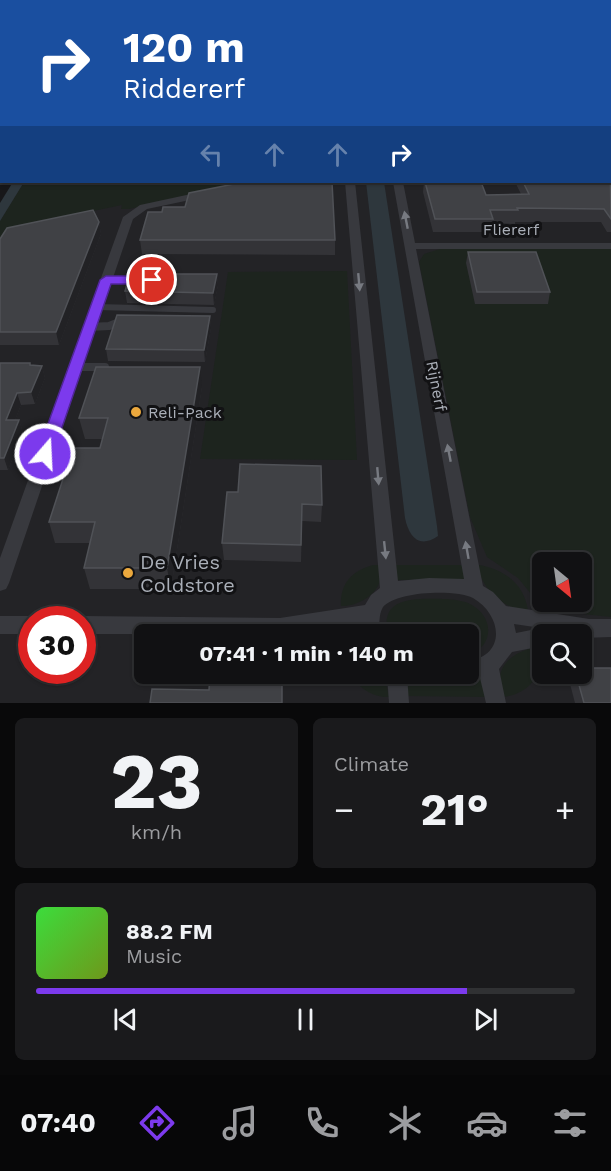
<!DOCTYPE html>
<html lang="en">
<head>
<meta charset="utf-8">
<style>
  body { margin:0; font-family:"Work Sans",sans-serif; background:#1a1a1c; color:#f1f3f6; height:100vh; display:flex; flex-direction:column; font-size:22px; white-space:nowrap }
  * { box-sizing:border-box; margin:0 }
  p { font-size:20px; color:#9c9da0 }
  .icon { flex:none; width:33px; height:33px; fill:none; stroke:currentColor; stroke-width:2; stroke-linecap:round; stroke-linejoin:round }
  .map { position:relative; height:703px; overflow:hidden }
  .details { display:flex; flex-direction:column; gap:15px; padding:15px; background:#09090a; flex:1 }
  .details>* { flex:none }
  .hud { position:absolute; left:0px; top:0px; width:612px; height:183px; box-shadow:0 2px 4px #0004,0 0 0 2px #303133; background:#1a4fa0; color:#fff; overflow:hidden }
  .needle { width:39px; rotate:151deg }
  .fabs { position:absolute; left:532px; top:552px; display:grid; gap:12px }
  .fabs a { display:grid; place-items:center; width:60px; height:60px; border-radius:9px; background:#111113; box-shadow:0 2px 4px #0004,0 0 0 2px #303133; font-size:30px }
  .speed { position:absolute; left:18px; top:606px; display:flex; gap:12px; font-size:30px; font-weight:700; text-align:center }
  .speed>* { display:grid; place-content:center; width:78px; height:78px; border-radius:50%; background:#111113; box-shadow:0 2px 4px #0004,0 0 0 2px #303133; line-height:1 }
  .speed .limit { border:9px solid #d22; background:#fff; color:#111 }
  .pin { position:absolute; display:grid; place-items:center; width:51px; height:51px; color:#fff; margin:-26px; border:3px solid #fff; border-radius:50%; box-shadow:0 2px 6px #0007 }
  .me { position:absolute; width:66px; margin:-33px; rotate:19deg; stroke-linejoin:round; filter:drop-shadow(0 0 4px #0008) }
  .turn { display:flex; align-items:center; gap:21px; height:126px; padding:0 24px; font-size:27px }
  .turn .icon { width:78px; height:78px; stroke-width:2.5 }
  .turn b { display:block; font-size:42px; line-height:51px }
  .lanes { display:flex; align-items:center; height:57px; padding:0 24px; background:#0003; justify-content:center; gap:30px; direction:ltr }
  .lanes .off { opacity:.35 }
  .big { font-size:45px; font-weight:700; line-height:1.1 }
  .details .widget { flex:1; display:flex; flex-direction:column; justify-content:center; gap:9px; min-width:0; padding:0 21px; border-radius:9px; background:#1a1a1c }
  .details .dial { align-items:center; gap:0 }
  .dial b { font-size:78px; line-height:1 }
  .song { display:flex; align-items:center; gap:18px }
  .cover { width:72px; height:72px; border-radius:9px; background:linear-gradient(135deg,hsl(120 70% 55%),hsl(80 70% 35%)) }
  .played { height:6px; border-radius:3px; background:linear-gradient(90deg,#7c3aed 80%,#303133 80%) }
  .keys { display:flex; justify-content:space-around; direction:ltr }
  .heat { display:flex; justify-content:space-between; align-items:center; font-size:33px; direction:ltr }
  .details .tiles { flex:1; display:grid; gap:15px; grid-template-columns:1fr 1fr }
  .widget:last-child { grid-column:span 2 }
  .trip { position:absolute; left:134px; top:624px; width:345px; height:60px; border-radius:9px; background:#111113; box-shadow:0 2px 4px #0004,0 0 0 2px #303133; font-weight:700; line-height:60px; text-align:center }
  .dock { display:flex; height:96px; justify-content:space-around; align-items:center; background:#070708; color:#9c9da0 }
  .dock .icon { width:42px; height:42px }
  .dock .current { color:#7c3aed }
  .dock b { font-size:27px; color:#f1f3f6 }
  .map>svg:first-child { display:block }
</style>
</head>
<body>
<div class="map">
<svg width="611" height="703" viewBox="0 0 611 703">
  <rect width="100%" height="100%" fill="#171719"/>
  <path fill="#232326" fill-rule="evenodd" d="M611 76V703H0V212L19 182H610ZM543 562H582V602H543ZM32 620H82V670H32ZM144 634H468V674H144ZM543 634H582V674H543Z"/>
  <g fill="#1d241e" fill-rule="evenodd">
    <polygon points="0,0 126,0 2,2 0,95"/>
    <polygon points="24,182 237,182 240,184 129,209 121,209 122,205 16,227 0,254 0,221"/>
    <path d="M440 249H611V617L583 614 536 600 518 578 487 557 470 517 419 262 424 254ZM543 562H582V602H543Z"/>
    <polygon points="347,271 357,460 200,459 228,272"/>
    <path d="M373 565H379C380 570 381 576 380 580 377 596 355 607 341 606 340 583 352 571 373 565Z"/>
    <polygon points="394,565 461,565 463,567 465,579 396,580"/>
    <path d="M479 565C504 569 524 584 528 610 522 609 514 609 509 606 495 599 477 580 479 565Z"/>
    <path d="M447 599C457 600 467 601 475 607 495 621 492 649 468 654V634H388C378 594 421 599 447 599Z"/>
    <path d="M536 647C549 673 528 694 503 697 502 691 500 683 500 677 502 659 521 650 536 647Z"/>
    <path d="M349 674H384L389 697C373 698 358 687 349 674Z"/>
    <polygon points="480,678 482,679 487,697 407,696 407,680 410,679"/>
  </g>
  <g fill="#2e373d">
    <polygon points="13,182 24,182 0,221 0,203"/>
    <path d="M366 182H384L437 526 438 536C419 549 409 537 405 518Z"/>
  </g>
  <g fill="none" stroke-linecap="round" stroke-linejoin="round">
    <polyline stroke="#2e373d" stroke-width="2" points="565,0 567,2"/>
    <polyline stroke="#38393e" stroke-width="4" points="606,0 610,2"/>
    <g stroke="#38393e" stroke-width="6">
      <polyline points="106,280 134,280"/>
      <polyline points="97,307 213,310"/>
    </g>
    <g stroke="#38393e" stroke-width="8">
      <polyline points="90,327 109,326 122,321"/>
      <polyline points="75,367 105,367"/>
    </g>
    <g fill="#38393e" fill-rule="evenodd">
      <polygon points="611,106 611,112 610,112 610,107"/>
      <polygon points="610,137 611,138 611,144 610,144"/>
      <path d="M345 182H355L398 581 429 578 464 579 393 182H403L415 243H611V249H416L483 586 493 592 506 606 589 619H611V637L582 638V634H543V646L512 652 499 669 506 703H486L480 678 468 681 461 678 459 674H468V661C507 655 502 615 473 598 456 589 396 591 383 607 378 615 380 626 379 634H361L360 622 327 627 331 634H82V620H75L82 616 280 618 365 605 371 595 380 588ZM514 624 541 628 516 633Z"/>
      <polygon points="205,191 210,194 209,196 147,209 133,219 9,583 6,589 0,591 0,558 123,217 140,205"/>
      <polygon points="0,616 32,616 39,620 32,620 32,634 0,634"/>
      <polygon points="387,674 407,674 409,703 389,703"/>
    </g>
  </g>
  <g fill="#333337">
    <polygon points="611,158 611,232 607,232 601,222 515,222 515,224 493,223 491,232 433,232 423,192 424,182 481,182 486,195 521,194 515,182 610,182"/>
    <polygon points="99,222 101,234 59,345 0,345 0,239"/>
    <polygon points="140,240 335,240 335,255 142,254"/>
    <polygon points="468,252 550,292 548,304 475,304 466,263"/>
    <polygon points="217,274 218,285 214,305 127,303 125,291"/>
    <polygon points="210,316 211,328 205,362 108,361 106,349"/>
    <polygon points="0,363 42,366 45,378 35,404 21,405 15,420 19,420 23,433 8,470 0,470"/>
    <polygon points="202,387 171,589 90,589 84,568 90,543 55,543 49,522 100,448 103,439 85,439 79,418"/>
    <polygon points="227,492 322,505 321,522 302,521 301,562 224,560 222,543"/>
    <polygon points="572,674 582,674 611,703 575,703 569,680"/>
  </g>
  <g fill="#222225">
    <polygon points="99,222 101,234 59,345 56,332"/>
    <polygon points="217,274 218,285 214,305 213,293"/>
    <polygon points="210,316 211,328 205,362 204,350"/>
    <polygon points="42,366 45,378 35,404 31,392"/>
    <polygon points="200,367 202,387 171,589 167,568"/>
    <polygon points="17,393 21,405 10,433 6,420"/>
    <polygon points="19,420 23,433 8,470 4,458"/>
    <polygon points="254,674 256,674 256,675 255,699 254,683"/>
  </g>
  <g fill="#404145" stroke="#505257" stroke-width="1.5">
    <polygon points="123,0 164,0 164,2 122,2"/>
    <polygon points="528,0 549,0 550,2 529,2"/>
    <polygon points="610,157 611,219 604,209 517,208 518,210 490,210 493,219 435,219 425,182 481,182 486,195 529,194 523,182 610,182"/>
    <polygon points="244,182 332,182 335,240 140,240 148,212 162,212 163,207 185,207 189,193"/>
    <polygon points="93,210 99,222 56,332 0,332 0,239 7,228"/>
    <polygon points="468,252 536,252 550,292 477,292"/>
    <polygon points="130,274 217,274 213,293 125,291"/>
    <polygon points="117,315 210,316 204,350 106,349"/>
    <polygon points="0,363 30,363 30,365 42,366 31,392 17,393 6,420 19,420 4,458 0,458"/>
    <polygon points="96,367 200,367 167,568 84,568 95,522 49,522 73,448 100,448 108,418 79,418"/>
    <polygon points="240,464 321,466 322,505 302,504 301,545 222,543 227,492 238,492"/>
    <polygon points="582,668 611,668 611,703 584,703 576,674 582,674"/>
    <polygon points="210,674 254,674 254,683 282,683 282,703 150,703 152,689 209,690"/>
  </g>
  <defs><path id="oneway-solid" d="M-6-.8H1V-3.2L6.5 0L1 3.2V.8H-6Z" transform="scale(1.5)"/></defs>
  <g fill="#777a81">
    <use href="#oneway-solid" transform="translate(406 220) rotate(-101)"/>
    <use href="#oneway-solid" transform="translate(359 282) rotate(85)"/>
    <use href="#oneway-solid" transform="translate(449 453) rotate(-101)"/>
    <use href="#oneway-solid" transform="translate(378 476) rotate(85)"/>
    <use href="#oneway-solid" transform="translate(385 550) rotate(84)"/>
    <use href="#oneway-solid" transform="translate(467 550) rotate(-100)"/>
  </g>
  <polygon fill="#7c3aed" stroke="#51269a" stroke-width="1.5" points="106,276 152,276 158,280 152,284 111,284 53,454 51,458 40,458 37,454 100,280"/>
  <g fill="#eba83d" stroke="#121214" stroke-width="2">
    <circle cx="136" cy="412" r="6"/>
    <circle cx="128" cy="573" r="6"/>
  </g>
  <g text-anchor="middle" stroke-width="6" stroke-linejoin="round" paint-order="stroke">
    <g font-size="16" fill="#aaafb8" stroke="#121214">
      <text x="511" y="235">Fliererf</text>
      <text transform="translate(437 386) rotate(79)" y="6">Rijnerf</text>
    </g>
    <g font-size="16" fill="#aaafb8" stroke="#121214" text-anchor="start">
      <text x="148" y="418">Reli-Pack</text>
    </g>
    <g font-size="20" fill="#aaafb8" stroke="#121214" text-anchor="start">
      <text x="140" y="569">De Vries<tspan x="140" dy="23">Coldstore</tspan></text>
    </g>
  </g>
</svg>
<div class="fabs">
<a><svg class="needle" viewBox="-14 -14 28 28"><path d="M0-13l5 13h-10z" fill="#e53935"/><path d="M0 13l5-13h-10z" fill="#9c9da0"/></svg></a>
<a><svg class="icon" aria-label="search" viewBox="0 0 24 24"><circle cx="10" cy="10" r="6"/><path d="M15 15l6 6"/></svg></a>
</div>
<div class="speed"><div class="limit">30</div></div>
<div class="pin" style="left:152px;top:280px;background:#d93025"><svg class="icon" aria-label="arrive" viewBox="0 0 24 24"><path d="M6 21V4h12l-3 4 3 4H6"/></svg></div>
<svg class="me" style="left:45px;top:454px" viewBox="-20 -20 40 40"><circle r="17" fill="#7c3aed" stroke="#fff" stroke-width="3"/><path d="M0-11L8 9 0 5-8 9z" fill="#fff"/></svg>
<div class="trip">07:41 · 1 min · 140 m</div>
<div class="hud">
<div class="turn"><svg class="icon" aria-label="right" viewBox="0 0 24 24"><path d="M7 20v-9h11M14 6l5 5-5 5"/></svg><div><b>120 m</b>Riddererf</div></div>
<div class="lanes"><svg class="icon off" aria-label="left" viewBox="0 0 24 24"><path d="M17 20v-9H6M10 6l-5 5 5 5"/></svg><svg class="icon off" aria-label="ahead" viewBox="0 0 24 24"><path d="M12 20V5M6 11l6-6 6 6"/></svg><svg class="icon off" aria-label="ahead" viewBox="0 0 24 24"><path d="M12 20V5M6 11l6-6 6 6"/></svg><svg class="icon" aria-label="right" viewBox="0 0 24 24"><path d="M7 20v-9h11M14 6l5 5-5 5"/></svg></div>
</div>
</div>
<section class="details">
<div class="tiles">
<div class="widget dial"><b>23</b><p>km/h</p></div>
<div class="widget"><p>Climate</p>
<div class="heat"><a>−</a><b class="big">21°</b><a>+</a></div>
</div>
<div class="widget">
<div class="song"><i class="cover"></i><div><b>88.2 FM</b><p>Music</p></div></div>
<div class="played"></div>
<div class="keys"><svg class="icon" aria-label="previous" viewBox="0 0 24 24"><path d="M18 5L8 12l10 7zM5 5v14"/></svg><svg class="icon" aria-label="pause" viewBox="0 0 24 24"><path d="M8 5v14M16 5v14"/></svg><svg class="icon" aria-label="next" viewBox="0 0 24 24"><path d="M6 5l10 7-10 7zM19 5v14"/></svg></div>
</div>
</div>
</section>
<nav class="dock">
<b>07:40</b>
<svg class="icon current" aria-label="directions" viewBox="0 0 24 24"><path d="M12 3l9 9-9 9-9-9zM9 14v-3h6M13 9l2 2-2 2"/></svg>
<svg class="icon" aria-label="music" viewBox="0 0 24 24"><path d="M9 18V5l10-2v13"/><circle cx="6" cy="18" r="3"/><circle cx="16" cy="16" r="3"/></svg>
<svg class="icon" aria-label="phone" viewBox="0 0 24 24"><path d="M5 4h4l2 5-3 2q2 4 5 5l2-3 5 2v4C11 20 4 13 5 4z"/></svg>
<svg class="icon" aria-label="climate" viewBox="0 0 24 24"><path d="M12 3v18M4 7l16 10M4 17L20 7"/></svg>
<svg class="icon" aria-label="car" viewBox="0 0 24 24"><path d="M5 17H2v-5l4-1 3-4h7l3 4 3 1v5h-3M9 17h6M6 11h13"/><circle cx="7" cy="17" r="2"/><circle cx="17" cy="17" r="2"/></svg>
<svg class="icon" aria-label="filters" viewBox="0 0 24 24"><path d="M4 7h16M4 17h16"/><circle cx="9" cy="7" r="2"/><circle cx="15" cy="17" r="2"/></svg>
</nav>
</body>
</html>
